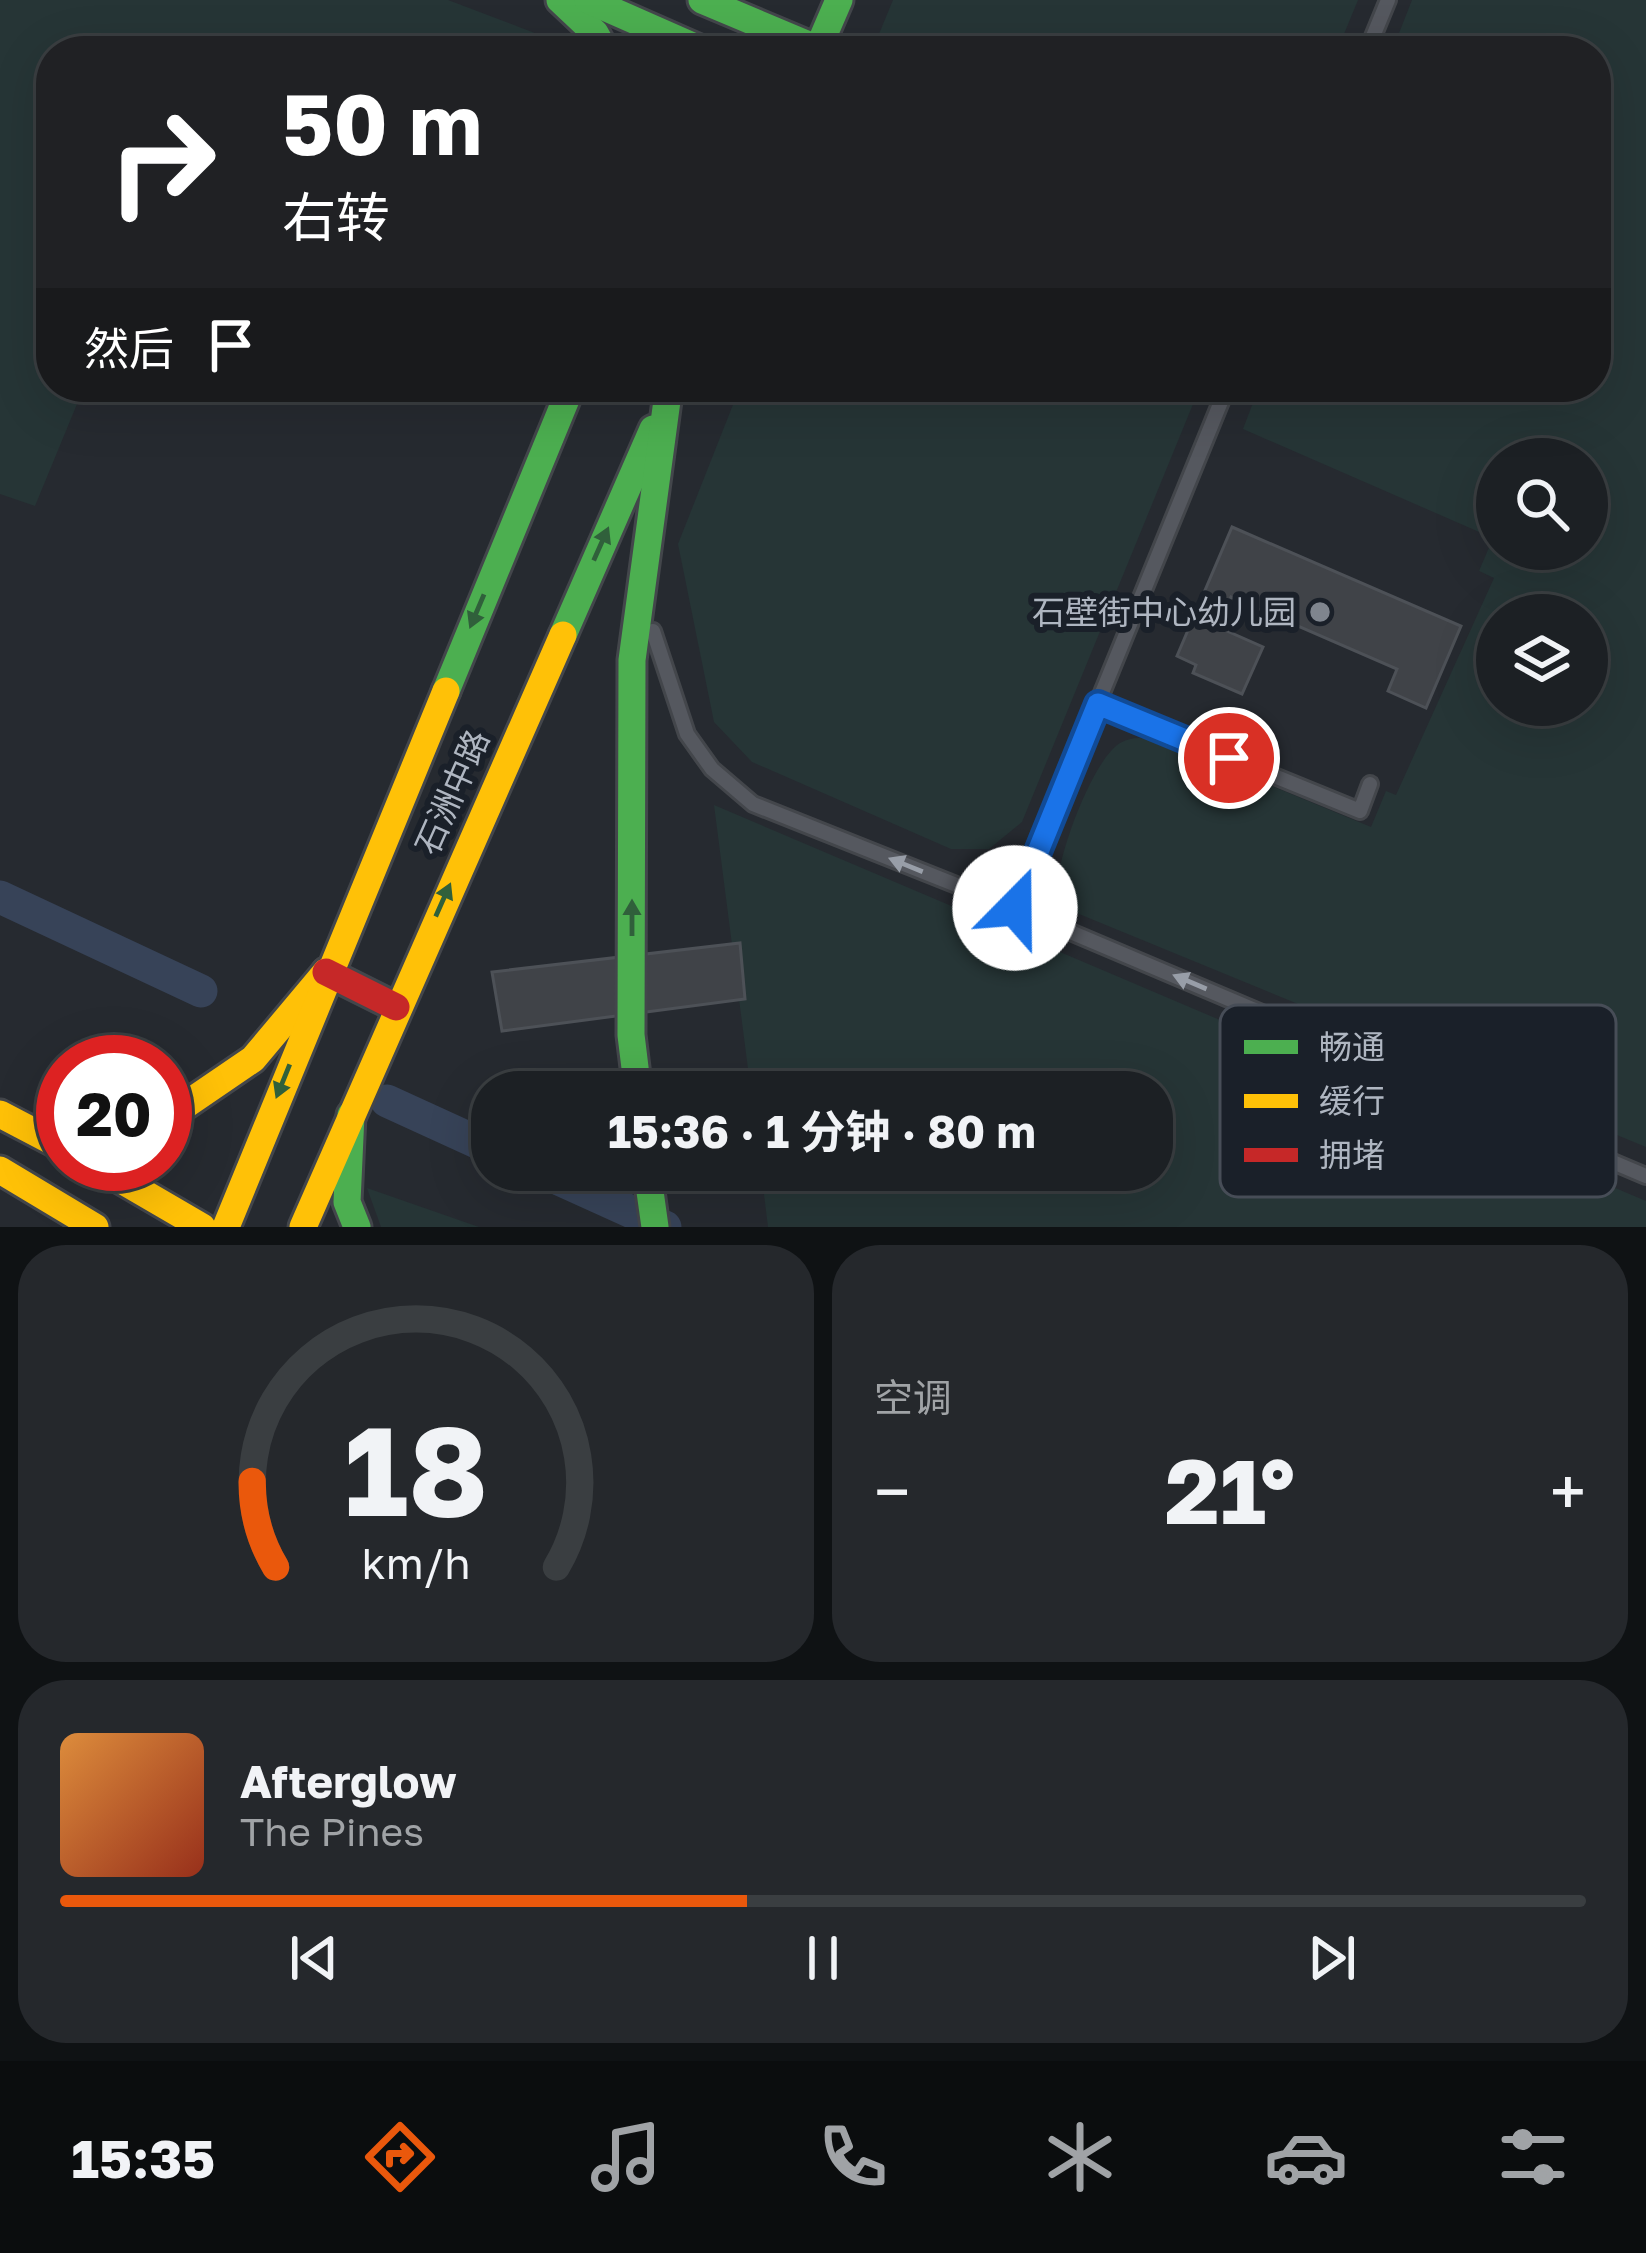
<!DOCTYPE html>
<html lang="zh">
<head>
<meta charset="utf-8">
<style>
  body { margin:0; font-family:"Golos Text","Noto Sans SC",sans-serif; background:#25282c; color:#f1f3f6; height:100vh; display:flex; flex-direction:column; font-size:45px; white-space:nowrap }
  * { box-sizing:border-box; margin:0 }
  p { font-size:39px; color:#a0a3a6 }
  .icon { flex:none; width:66px; height:66px; fill:none; stroke:currentColor; stroke-width:2; stroke-linecap:round; stroke-linejoin:round }
  .map { position:relative; height:1227px; overflow:hidden }
  .panel { display:flex; flex-direction:column; gap:18px; padding:18px; background:#0f1214; flex:1 }
  .panel>* { flex:none }
  .guide { position:absolute; left:36px; top:36px; width:1575px; height:366px; border-radius:48px; box-shadow:0 12px 48px #0002,0 0 0 3px #3a3e41; background:#202124; color:#fff; overflow:hidden }
  .fabs { position:absolute; left:1476px; top:438px; display:grid; gap:24px }
  .fabs a { display:grid; place-items:center; width:132px; height:132px; border-radius:50%; background:#1c2024; box-shadow:0 12px 48px #0002,0 0 0 3px #3a3e41; font-size:60px }
  .speed { position:absolute; left:36px; top:1035px; display:flex; gap:24px; font-size:60px; font-weight:700; text-align:center }
  .speed>* { display:grid; place-content:center; width:156px; height:156px; border-radius:50%; background:#1c2024; box-shadow:0 12px 48px #0002,0 0 0 3px #3a3e41; line-height:1 }
  .speed .limit { border:18px solid #d22; background:#fff; color:#111 }
  .pin { position:absolute; display:grid; place-items:center; width:102px; height:102px; color:#fff; margin:-51px; border:6px solid #fff; border-radius:50%; box-shadow:0 3px 12px #0007 }
  .me { position:absolute; width:132px; margin:-66px; rotate:22deg; stroke-linejoin:round; filter:drop-shadow(0 0 9px #0008) }
  .turn { display:flex; align-items:center; gap:42px; height:252px; padding:0 48px; font-size:54px }
  .turn .icon { width:156px; height:156px; stroke-width:2.5 }
  .turn b { display:block; font-size:84px; line-height:102px }
  .then { display:flex; align-items:center; height:114px; padding:0 48px; background:#0003; gap:24px; font-size:45px }
  .big { font-size:90px; font-weight:700; line-height:1.1 }
  .panel .widget { flex:1; display:flex; flex-direction:column; justify-content:center; gap:18px; min-width:0; padding:0 42px; border-radius:48px; background:#25282c }
  .panel .dial { align-items:center; gap:0 }
  .dial svg { height:312px; overflow:visible; fill:none; stroke:#3a3e41; stroke-width:7; stroke-linecap:round; text-anchor:middle }
  .dial text { fill:#f1f3f6; stroke:none }
  .song { display:flex; align-items:center; gap:36px }
  .cover { width:144px; height:144px; border-radius:18px; background:linear-gradient(135deg,hsl(30 70% 55%),hsl(10 70% 35%)) }
  .played { height:12px; border-radius:6px; background:linear-gradient(90deg,#ea580c 45%,#3a3e41 45%) }
  .keys { display:flex; justify-content:space-around; direction:ltr }
  .heat { display:flex; justify-content:space-between; align-items:center; font-size:66px; direction:ltr }
  .panel .tiles { flex:1; display:grid; gap:18px; grid-template-columns:1fr 1fr }
  .widget:last-child { grid-column:span 2 }
  .trip { position:absolute; left:471px; top:1071px; width:702px; height:120px; border-radius:48px; background:#1c2024; box-shadow:0 12px 48px #0002,0 0 0 3px #3a3e41; font-weight:700; line-height:120px; text-align:center }
  .menu { display:flex; height:192px; justify-content:space-around; align-items:center; background:#0b0d0e; color:#a0a3a6 }
  .menu .icon { width:84px; height:84px }
  .menu .selected { color:#ea580c }
  .menu b { font-size:54px; color:#f1f3f6 }
  .map>svg:first-child { display:block }
</style>
</head>
<body>
<div class="map">
<svg width="1646" height="1227" viewBox="0 0 1646 1227">
  <rect width="100%" height="100%" fill="#262a30"/>
  <g fill="#263536" fill-rule="evenodd">
    <polygon points="0,0 448,0 540,35 548,51 247,51 227,42 223,51 51,51 51,387 84,387 35,506 0,494"/>
    <polygon points="893,0 1358,0 1337,51 872,51"/>
    <path d="M1412 0H1646V1147L1079 914 1057 895C1054 863 1092 760 1120 743 1135 734 1149 739 1165 742L1371 827 1386 791 1396 795 1494 578 1479 571 1493 538 1243 429 1259 387H1596V51H1392ZM1587 459V549H1497V459ZM1497 615H1587V705H1497Z"/>
    <polygon points="740,387 1200,387 1022,822 989,849 951,849 752,762 714,722 678,544"/>
    <polygon points="714,805 1646,1201 1646,1227 768,1227 761,1170 1152,1170 1152,1092 751,1092"/>
    <polygon points="367,1188 479,1227 381,1227"/>
  </g>
  <g fill="none" stroke-linecap="round" stroke-linejoin="round">
    <g stroke="#374358" stroke-width="33">
      <polyline points="0,897 201,991"/>
      <polyline points="387,1101 492,1149"/>
      <polyline points="539,1170 665,1227"/>
    </g>
  </g>
  <g fill="#404348" stroke="#4d5157" stroke-width="3">
    <polygon points="1232,527 1461,626 1426,708 1388,691 1397,669 1231,597 1218,627 1263,647 1242,694 1193,673 1196,665 1177,656"/>
    <polygon points="740,943 745,999 502,1031 492,972"/>
  </g>
  <g fill="none" stroke-linecap="round" stroke-linejoin="round">
    <g stroke="#43464b" stroke-width="20">
      <g id="lane">
        <polyline points="1367,51 1388,0"/>
        <polyline points="653,631 687,734 712,769 753,804 1014,908 1646,1176"/>
        <polyline points="1098,704 1360,811 1370,784"/>
        <polyline points="1014,908 1227,387"/>
      </g>
    </g>
    <g stroke="#43464b" stroke-width="33">
      <g id="fast">
        <polyline points="560,0 595,33 605,51"/>
        <polyline points="588,0 704,51"/>
        <polyline points="702,0 818,49"/>
        <polyline points="817,51 839,0"/>
        <polyline points="563,635 653,429"/>
        <polyline points="446,691 571,387"/>
        <polyline points="638,1092 631,1035 632,660 668,393"/>
        <polyline points="351,1115 347,1202 357,1227"/>
        <polyline points="647,1170 655,1227"/>
      </g>
    </g>
    <g stroke="#43464b" stroke-width="33">
      <g id="slow">
        <polyline points="0,1114 63,1147"/>
        <polyline points="165,1119 253,1059 326,972"/>
        <polyline points="94,1164 202,1227"/>
        <polyline points="0,1170 95,1227"/>
        <polyline points="226,1227 446,691"/>
        <polyline points="303,1227 563,635"/>
      </g>
    </g>
    <g stroke="#43464b" stroke-width="33">
      <polyline id="jam" points="326,972 396,1007"/>
    </g>
    <use href="#lane" stroke="#55585f" stroke-width="14"/>
    <use href="#fast" stroke="#4caf50" stroke-width="27"/>
    <use href="#slow" stroke="#ffc107" stroke-width="27"/>
    <use href="#jam" stroke="#c62828" stroke-width="27"/>
  </g>
  <defs><path id="oneway-solid" d="M-6-.8H1V-3.2L6.5 0L1 3.2V.8H-6Z" transform="scale(3)"/></defs>
  <g fill="#30603b">
    <use href="#oneway-solid" transform="translate(601 544) rotate(-66)"/>
    <use href="#oneway-solid" transform="translate(477 611) rotate(113)"/>
    <use href="#oneway-solid" transform="translate(443 900) rotate(-66)"/>
    <use href="#oneway-solid" transform="translate(632 918) rotate(-90)"/>
    <use href="#oneway-solid" transform="translate(283 1081) rotate(112)"/>
  </g>
  <g fill="#989ea8">
    <use href="#oneway-solid" transform="translate(906 865) rotate(-158)"/>
    <use href="#oneway-solid" transform="translate(1190 982) rotate(-157)"/>
  </g>
  <g fill="none" stroke-linecap="round" stroke-linejoin="round">
    <g stroke="#114b97" stroke-width="30">
      <polyline id="route" points="1015,908 1098,704 1229,758"/>
    </g>
    <use href="#route" stroke="#1a73e8" stroke-width="21"/>
  </g>
  <circle fill="#7f858e" stroke="#1a2029" stroke-width="4.5" cx="1320" cy="612" r="12"/>
  <g text-anchor="middle" stroke-width="12" stroke-linejoin="round" paint-order="stroke">
    <g font-size="33" fill="#afb6c1" stroke="#1a2029" text-anchor="end">
      <text x="1296" y="624">石壁街中心幼儿园</text>
    </g>
    <g font-size="33" fill="#afb6c1" stroke="#1a2029">
      <text transform="translate(452 792) rotate(-66)" y="12">石洲中路</text>
    </g>
  </g>
  <rect x="1220" y="1005" width="396" height="192" rx="18" fill="#1a2029" stroke="#474d57" stroke-width="3"/>
  <rect x="1244" y="1040" width="54" height="14" fill="#4caf50"/>
  <rect x="1244" y="1094" width="54" height="14" fill="#ffc107"/>
  <rect x="1244" y="1148" width="54" height="14" fill="#c62828"/>
  <g font-size="33" fill="#afb6c1">
    <text x="1319" y="1059">畅通</text>
    <text x="1319" y="1113">缓行</text>
    <text x="1319" y="1167">拥堵</text>
  </g>
</svg>
<div class="fabs">
<a><svg class="icon" aria-label="search" viewBox="0 0 24 24"><circle cx="10" cy="10" r="6"/><path d="M15 15l6 6"/></svg></a>
<a><svg class="icon" aria-label="layers" viewBox="0 0 24 24"><path d="M12 4l9 5-9 5-9-5zM3 14l9 5 9-5"/></svg></a>
</div>
<div class="speed"><div class="limit">20</div></div>
<div class="pin" style="left:1229px;top:758px;background:#d93025"><svg class="icon" aria-label="arrive" viewBox="0 0 24 24"><path d="M6 21V4h12l-3 4 3 4H6"/></svg></div>
<svg class="me" style="left:1015px;top:908px" viewBox="-20 -20 40 40"><circle r="19" fill="#fff"/><path d="M0-13L10 11 0 6-10 11z" fill="#1a73e8"/></svg>
<div class="trip">15:36 · 1 分钟 · 80 m</div>
<div class="guide">
<div class="turn"><svg class="icon" aria-label="right" viewBox="0 0 24 24"><path d="M7 20v-9h11M14 6l5 5-5 5"/></svg><div><b>50 m</b>右转</div></div>
<div class="then">然后<svg class="icon" aria-label="arrive" viewBox="0 0 24 24"><path d="M6 21V4h12l-3 4 3 4H6"/></svg></div>
</div>
</div>
<section class="panel">
<div class="tiles">
<div class="widget dial"><svg viewBox="0 0 100 80">
<path d="M14 69A42 42 0 1 1 86 69"/>
<path d="M14 69A42 42 0 0 1 8 47" stroke="#ea580c"/>
<text x="50" y="56" font-size="32" font-weight="700">18</text>
<text x="50" y="72" font-size="11">km/h</text>
</svg></div>
<div class="widget"><p>空调</p>
<div class="heat"><a>−</a><b class="big">21°</b><a>+</a></div>
</div>
<div class="widget">
<div class="song"><i class="cover"></i><div><b>Afterglow</b><p>The Pines</p></div></div>
<div class="played"></div>
<div class="keys"><svg class="icon" aria-label="previous" viewBox="0 0 24 24"><path d="M18 5L8 12l10 7zM5 5v14"/></svg><svg class="icon" aria-label="pause" viewBox="0 0 24 24"><path d="M8 5v14M16 5v14"/></svg><svg class="icon" aria-label="next" viewBox="0 0 24 24"><path d="M6 5l10 7-10 7zM19 5v14"/></svg></div>
</div>
</div>
</section>
<nav class="menu">
<b>15:35</b>
<svg class="icon selected" aria-label="directions" viewBox="0 0 24 24"><path d="M12 3l9 9-9 9-9-9zM9 14v-3h6M13 9l2 2-2 2"/></svg>
<svg class="icon" aria-label="music" viewBox="0 0 24 24"><path d="M9 18V5l10-2v13"/><circle cx="6" cy="18" r="3"/><circle cx="16" cy="16" r="3"/></svg>
<svg class="icon" aria-label="phone" viewBox="0 0 24 24"><path d="M5 4h4l2 5-3 2q2 4 5 5l2-3 5 2v4C11 20 4 13 5 4z"/></svg>
<svg class="icon" aria-label="climate" viewBox="0 0 24 24"><path d="M12 3v18M4 7l16 10M4 17L20 7"/></svg>
<svg class="icon" aria-label="car" viewBox="0 0 24 24"><path d="M5 17H2v-5l4-1 3-4h7l3 4 3 1v5h-3M9 17h6M6 11h13"/><circle cx="7" cy="17" r="2"/><circle cx="17" cy="17" r="2"/></svg>
<svg class="icon" aria-label="filters" viewBox="0 0 24 24"><path d="M4 7h16M4 17h16"/><circle cx="9" cy="7" r="2"/><circle cx="15" cy="17" r="2"/></svg>
</nav>
</body>
</html>
